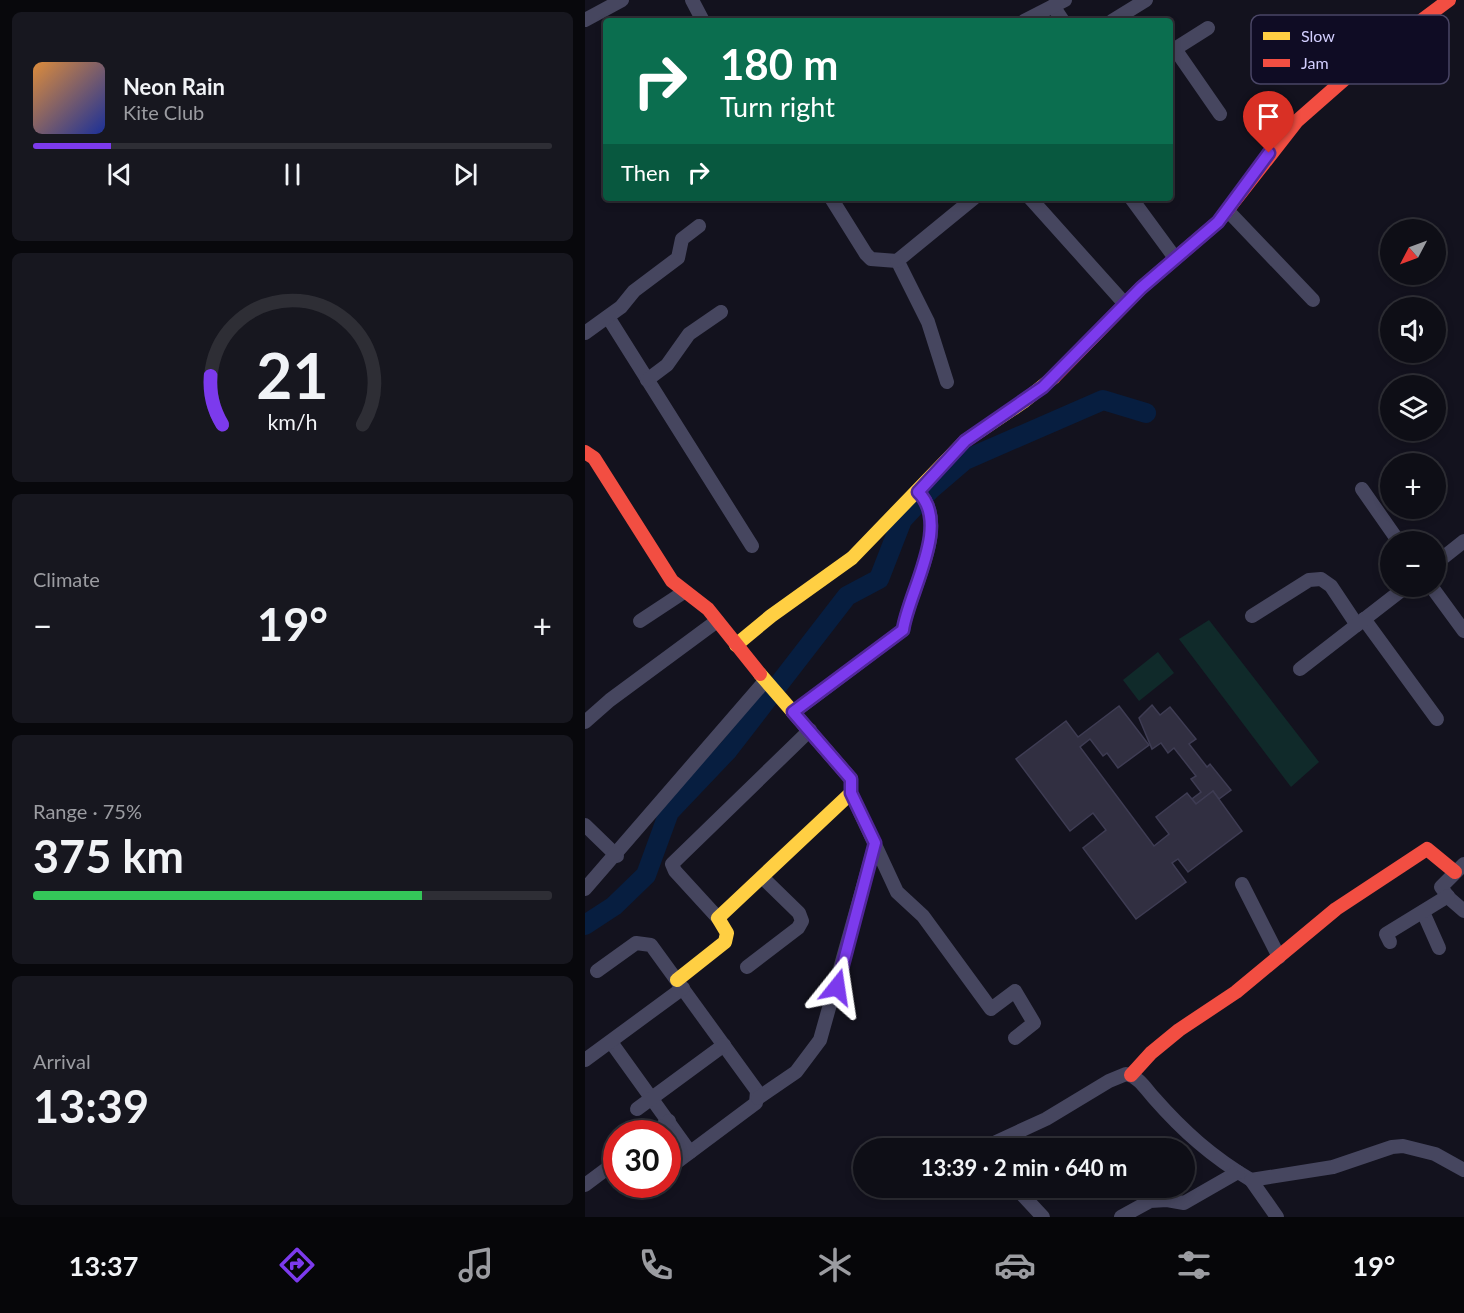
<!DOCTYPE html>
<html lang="en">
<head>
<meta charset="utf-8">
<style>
  body { margin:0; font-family:Lato,sans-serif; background:#17171f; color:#f1f3f6; height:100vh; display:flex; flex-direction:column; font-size:22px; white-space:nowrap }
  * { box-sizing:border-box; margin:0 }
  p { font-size:20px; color:#9b9ca1 }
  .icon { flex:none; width:33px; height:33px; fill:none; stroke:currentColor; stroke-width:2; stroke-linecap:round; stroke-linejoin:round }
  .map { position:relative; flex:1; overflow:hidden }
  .sheet { display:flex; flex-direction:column; gap:12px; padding:12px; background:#08080c; width:585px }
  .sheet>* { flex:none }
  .hud { position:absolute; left:18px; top:18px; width:570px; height:183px; border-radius:6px; box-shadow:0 3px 9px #0003,0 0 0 2px #2e2e35; background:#0b6e4f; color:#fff; overflow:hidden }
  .needle { width:39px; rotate:229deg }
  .buttons { position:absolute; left:795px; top:219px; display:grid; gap:12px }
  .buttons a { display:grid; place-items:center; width:66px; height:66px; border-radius:50%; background:#0e0e16; box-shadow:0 3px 9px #0003,0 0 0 2px #2e2e35; font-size:30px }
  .speed { position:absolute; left:18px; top:1120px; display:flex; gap:12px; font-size:30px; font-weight:700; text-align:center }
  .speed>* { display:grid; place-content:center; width:78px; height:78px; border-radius:50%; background:#0e0e16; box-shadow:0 3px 9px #0003,0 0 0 2px #2e2e35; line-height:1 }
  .speed .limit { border:9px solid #d22; background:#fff; color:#111 }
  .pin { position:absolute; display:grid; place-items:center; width:51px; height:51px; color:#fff; margin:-62px -26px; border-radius:50% 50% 50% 0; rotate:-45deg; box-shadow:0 0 6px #0007 }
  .pin .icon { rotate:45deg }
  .me { position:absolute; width:66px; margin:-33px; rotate:15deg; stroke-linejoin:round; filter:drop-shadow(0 0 4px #0008) }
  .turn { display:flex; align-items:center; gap:21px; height:126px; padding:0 18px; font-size:27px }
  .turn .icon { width:78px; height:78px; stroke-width:2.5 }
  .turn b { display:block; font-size:42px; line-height:51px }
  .then { display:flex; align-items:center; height:57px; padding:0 18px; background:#0003; gap:12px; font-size:22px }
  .big { font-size:45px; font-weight:700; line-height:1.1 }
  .sheet .card { flex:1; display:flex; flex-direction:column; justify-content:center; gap:9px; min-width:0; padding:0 21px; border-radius:9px; background:#17171f }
  .sheet .dial { align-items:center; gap:0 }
  .dial svg { height:156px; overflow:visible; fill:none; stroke:#2e2e35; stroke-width:7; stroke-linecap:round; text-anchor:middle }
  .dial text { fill:#f1f3f6; stroke:none }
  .song { display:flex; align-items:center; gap:18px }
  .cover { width:72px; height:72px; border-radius:9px; background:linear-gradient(135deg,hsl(30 70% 55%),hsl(230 70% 35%)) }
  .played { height:6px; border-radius:3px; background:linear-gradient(90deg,#7c3aed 15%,#2e2e35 15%) }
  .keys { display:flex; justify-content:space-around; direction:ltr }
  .heat { display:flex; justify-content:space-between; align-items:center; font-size:33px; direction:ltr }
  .charge { height:9px; border-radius:4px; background:linear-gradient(90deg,#34c759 75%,#2e2e35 0) }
  .trip { position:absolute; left:268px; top:1138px; width:342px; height:60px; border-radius:30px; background:#0e0e16; box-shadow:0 3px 9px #0003,0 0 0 2px #2e2e35; font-weight:700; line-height:60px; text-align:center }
  .tabs { display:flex; height:96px; justify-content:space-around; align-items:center; background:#060609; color:#9b9ca1 }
  .tabs .icon { width:42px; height:42px }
  .tabs .selected { color:#7c3aed }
  .tabs b { font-size:27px; color:#f1f3f6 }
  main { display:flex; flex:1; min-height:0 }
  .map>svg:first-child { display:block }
</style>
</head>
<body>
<main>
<section class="sheet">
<div class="card">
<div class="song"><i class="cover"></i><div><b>Neon Rain</b><p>Kite Club</p></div></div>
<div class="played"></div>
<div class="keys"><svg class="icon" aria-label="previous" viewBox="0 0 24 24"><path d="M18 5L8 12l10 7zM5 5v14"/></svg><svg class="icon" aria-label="pause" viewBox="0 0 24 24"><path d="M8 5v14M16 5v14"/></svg><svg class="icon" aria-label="next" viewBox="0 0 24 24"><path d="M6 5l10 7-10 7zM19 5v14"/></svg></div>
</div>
<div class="card dial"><svg viewBox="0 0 100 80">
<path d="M14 69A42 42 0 1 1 86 69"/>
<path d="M14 69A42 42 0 0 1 8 44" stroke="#7c3aed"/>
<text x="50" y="56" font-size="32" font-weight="700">21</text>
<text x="50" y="72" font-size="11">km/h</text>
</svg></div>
<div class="card"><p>Climate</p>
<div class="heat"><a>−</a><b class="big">19°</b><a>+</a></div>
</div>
<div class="card"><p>Range · 75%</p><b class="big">375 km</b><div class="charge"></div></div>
<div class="card"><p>Arrival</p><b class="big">13:39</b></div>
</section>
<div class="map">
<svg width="879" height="1217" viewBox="0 0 879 1217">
  <rect width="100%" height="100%" fill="#13121e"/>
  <g fill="#102a2a">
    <polygon points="624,620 734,762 706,787 594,639"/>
    <polygon points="573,652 589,673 554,701 538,680"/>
  </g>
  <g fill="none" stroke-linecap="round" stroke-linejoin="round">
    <polyline stroke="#071e40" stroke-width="20" points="0,925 29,906 61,875 84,812 143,750 262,596 294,579 317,520 345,490 380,460 518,400 561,413"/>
  </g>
  <g fill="#312f41" stroke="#3e3c53" stroke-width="1.5">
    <polygon points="567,705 575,715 585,707 611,739 604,744 622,767 625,764 646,790 634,799 628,791 611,804 607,799 616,792 606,779 611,776 589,748 583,753 576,743 567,749 554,718"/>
    <polygon points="534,706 564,745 533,768 522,753 518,756 505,739 495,747 569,846 584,834 571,817 602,793 611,804 628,791 657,831 603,872 593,859 587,863 601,882 551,919 498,848 521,830 508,813 485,831 431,759 481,721 493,737"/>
  </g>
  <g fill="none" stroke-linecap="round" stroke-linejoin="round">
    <g stroke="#46465f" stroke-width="14">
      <polyline points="107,0 118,21"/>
      <polyline points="468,6 478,21"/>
      <polyline points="0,20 37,0"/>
      <polyline points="439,21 480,0"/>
      <polyline points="527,21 561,0"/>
      <polyline points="590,49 635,114"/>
      <polyline points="585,52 623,28"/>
      <polyline points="246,198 281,254 286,259 312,261 315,266 343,322 362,382"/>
      <polyline points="445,198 540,304"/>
      <polyline points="546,198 590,258"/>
      <polyline points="643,211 728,300"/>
      <polyline points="312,261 389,198"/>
      <polyline points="23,317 167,546"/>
      <polyline points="0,333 36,307 49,291 93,258 97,239 114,226"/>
      <polyline points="62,380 82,365 104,334 136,312"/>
      <polyline points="777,489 814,542"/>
      <polyline points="850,564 879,541"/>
      <polyline points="846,586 879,631"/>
      <polyline points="667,616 724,580 736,579 746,586 772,625"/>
      <polyline points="779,619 852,719"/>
      <polyline points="55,621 99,592"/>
      <polyline points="715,669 822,586"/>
      <path d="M209 712 318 630C323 592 368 524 333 492"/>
      <polyline points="0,722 25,700 132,621"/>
      <polyline points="266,793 312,892 338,916 406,1009 430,991 449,1023 430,1038"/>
      <polyline points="0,825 32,856"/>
      <polyline points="879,864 856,887 864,898 879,911"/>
      <polyline points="657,884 694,957"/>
      <polyline points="0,889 180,681"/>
      <polyline points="838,912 854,948"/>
      <polyline points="133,918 90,871 87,864 225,730"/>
      <polyline points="805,942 801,934 863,896"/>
      <polyline points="162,967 213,928 217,921 214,913 177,877"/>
      <polyline points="12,971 51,943 66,945 172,1091 171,1103 84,1168"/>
      <polyline points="26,1042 105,1152"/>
      <polyline points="0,1060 98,988"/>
      <polyline points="173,1098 211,1072 235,1040 290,844"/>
      <polyline points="52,1109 139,1045"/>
      <polyline points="67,1134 84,1121"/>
      <path d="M411 1142 461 1119 524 1081 541 1074C554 1077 560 1088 569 1098 598 1131 627 1157 666 1180"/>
      <polyline points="0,1185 32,1161"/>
      <polyline points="431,1188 458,1217"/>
      <polyline points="536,1217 565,1201 582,1200 599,1203 653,1172"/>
      <polyline points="692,1217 666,1180 748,1167 807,1147 818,1146 850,1154 879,1170"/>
    </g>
    <g stroke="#ffcf43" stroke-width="14">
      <polyline points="151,645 186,616 267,558 380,441 438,402 469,377"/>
      <polyline points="92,980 140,942 142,933 133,918 266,793 266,779 175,674"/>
    </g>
    <g stroke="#f24e42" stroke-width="14">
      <polyline points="469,377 556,288 633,222 712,121 770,70 864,0"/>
      <polyline points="0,452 9,458 87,581 123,609 175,674"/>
      <polyline points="546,1075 566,1053 594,1030 651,992 751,909 842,849 870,872"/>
    </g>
  </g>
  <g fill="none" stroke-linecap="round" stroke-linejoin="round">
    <g stroke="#51269a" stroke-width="15">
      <path id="route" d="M252 987 290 843 266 793V779L208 712 318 630C323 593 367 524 333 492L380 441 458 387 556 288 633 222 684 153"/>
    </g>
    <use href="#route" stroke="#7c3aed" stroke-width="10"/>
  </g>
  <rect x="666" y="15" width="198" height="69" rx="9" fill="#0f0c24" stroke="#4a4666" stroke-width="1.5"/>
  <rect x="678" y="32" width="27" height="8" fill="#ffcf43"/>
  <rect x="678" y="59" width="27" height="8" fill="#f24e42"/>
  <g font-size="16" fill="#d3cfff">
    <text x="716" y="42">Slow</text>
    <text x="716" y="69">Jam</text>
  </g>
</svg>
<div class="buttons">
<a><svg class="needle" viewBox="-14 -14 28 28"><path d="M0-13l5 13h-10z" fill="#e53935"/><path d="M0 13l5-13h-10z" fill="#9b9ca1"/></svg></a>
<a><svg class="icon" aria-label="sound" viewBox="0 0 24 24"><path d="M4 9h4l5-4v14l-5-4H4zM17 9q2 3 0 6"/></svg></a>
<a><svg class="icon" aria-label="layers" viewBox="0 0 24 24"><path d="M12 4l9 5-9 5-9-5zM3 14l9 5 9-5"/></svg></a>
<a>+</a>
<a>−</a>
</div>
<div class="speed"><div class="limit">30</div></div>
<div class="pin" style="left:684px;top:153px;background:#d93025"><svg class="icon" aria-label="arrive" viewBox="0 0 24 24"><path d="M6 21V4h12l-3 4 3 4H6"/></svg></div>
<svg class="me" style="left:252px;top:987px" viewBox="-20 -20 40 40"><path d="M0-17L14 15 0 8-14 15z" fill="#7c3aed" stroke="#fff" stroke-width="4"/></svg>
<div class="trip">13:39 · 2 min · 640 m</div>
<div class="hud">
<div class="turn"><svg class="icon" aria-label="right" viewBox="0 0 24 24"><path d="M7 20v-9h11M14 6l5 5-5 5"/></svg><div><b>180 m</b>Turn right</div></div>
<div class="then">Then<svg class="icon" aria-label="right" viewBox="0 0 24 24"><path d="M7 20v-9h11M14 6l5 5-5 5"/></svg></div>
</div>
</div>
</main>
<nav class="tabs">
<b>13:37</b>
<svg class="icon selected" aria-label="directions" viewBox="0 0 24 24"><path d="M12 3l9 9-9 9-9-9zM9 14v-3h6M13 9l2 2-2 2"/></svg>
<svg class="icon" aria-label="music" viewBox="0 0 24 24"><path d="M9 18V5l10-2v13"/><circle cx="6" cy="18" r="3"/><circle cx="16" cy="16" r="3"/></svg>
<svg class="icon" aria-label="phone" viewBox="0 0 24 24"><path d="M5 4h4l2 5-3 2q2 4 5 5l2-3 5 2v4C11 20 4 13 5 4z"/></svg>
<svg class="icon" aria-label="climate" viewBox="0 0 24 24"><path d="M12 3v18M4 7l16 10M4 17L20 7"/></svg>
<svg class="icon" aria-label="car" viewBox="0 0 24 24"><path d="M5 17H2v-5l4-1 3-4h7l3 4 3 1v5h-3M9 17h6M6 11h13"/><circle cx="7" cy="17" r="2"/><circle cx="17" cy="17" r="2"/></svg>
<svg class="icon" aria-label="filters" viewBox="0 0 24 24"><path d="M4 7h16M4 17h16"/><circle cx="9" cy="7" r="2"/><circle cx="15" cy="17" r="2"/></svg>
<b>19°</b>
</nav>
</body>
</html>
